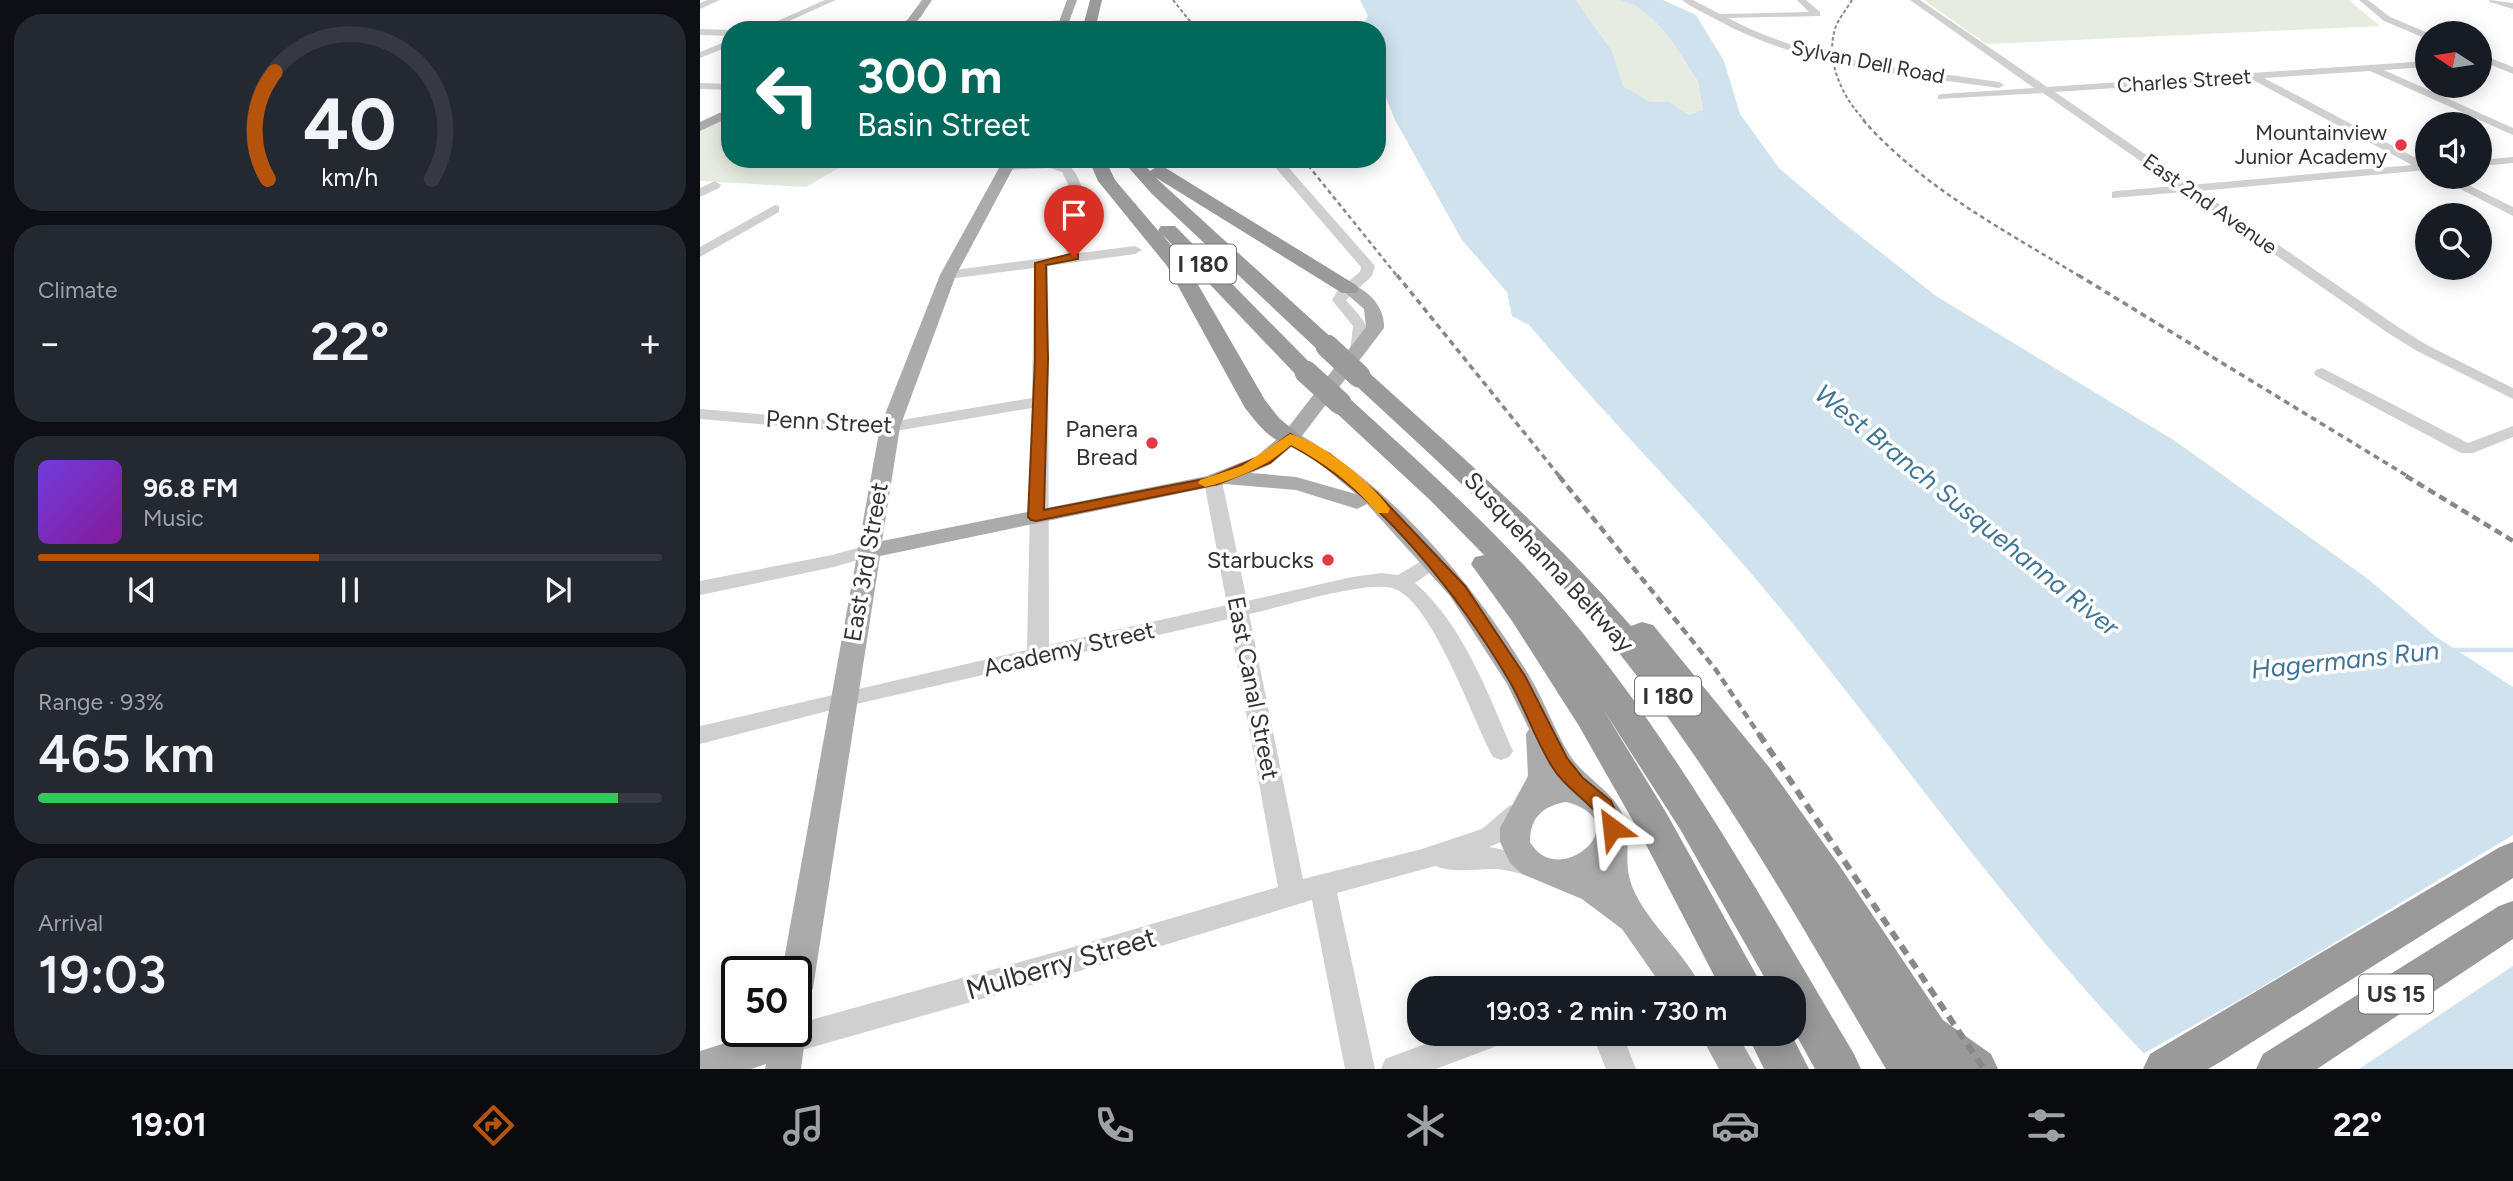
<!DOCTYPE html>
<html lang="en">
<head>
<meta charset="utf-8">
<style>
  body { margin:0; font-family:Figtree,sans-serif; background:#242831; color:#f1f3f6; height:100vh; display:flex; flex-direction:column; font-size:26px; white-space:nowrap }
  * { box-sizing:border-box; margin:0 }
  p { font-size:23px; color:#9ea1a6 }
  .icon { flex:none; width:38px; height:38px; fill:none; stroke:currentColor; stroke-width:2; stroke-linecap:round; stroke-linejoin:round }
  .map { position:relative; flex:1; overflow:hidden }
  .details { display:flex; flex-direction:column; gap:14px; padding:14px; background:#0d0f14; width:700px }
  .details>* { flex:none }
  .top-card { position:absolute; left:21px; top:21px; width:665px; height:147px; border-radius:28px; box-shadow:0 4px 18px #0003; background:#00695c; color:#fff; overflow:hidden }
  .needle { width:46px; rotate:282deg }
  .fabs { position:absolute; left:1715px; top:21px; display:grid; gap:14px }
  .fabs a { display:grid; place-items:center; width:77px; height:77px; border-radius:50%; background:#171b24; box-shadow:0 4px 18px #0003; font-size:35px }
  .speed { position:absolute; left:21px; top:956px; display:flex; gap:14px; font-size:35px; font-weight:700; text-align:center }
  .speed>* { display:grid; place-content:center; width:91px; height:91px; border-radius:50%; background:#171b24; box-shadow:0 4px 18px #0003; line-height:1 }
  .speed .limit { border:4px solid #111; border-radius:10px; background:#fff; color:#111 }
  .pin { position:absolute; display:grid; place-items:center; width:60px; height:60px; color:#fff; margin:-72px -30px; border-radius:50% 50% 50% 0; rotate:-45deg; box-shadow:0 0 7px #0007 }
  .pin .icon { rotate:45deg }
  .me { position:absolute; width:77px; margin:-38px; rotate:330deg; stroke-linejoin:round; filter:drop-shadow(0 0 5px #0008) }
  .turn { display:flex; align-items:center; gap:24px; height:147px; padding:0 21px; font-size:32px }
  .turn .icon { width:91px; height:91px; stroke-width:2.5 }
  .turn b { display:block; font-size:49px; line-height:60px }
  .big { font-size:52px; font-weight:600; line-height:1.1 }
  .details .card { flex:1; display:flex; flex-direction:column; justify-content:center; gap:10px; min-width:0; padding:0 24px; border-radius:28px; background:#242831 }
  .details .dial { align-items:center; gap:0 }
  .dial svg { height:182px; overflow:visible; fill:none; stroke:#363941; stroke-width:7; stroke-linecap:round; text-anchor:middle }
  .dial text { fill:#f1f3f6; stroke:none }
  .song { display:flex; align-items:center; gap:21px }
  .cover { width:84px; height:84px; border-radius:10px; background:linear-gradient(135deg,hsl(260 70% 55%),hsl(290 70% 35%)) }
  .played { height:7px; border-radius:4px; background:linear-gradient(90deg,#b45309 45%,#363941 45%) }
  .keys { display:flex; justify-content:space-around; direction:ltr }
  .heat { display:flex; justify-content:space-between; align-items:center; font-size:38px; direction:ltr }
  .charge { height:10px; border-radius:5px; background:linear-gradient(90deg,#34c759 93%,#363941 0) }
  .trip { position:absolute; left:707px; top:976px; width:399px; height:70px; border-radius:28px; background:#171b24; box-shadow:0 4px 18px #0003; font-weight:600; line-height:70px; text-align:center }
  .menu { display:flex; height:112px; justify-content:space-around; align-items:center; background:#090b0e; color:#9ea1a6 }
  .menu .icon { width:49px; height:49px }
  .menu .active { color:#b45309 }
  .menu b { font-size:32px; color:#f1f3f6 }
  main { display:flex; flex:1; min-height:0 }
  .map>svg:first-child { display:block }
</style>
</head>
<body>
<main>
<section class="details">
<div class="card dial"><svg viewBox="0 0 100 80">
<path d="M14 69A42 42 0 1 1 86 69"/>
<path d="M14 69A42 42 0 0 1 17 22" stroke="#b45309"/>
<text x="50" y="56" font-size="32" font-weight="700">40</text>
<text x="50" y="72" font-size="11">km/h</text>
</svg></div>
<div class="card"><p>Climate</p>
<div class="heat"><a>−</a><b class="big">22°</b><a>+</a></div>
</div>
<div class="card">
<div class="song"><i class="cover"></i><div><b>96.8 FM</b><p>Music</p></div></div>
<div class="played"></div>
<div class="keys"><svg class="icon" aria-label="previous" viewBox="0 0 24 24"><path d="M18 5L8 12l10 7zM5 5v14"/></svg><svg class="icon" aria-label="pause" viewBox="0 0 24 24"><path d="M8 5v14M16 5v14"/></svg><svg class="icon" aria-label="next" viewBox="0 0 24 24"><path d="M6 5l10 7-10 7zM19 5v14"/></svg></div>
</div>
<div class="card"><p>Range · 93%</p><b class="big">465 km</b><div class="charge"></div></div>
<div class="card"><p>Arrival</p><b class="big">19:03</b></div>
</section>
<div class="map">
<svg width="1813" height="1069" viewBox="0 0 1813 1069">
  <rect width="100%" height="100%" fill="#fff"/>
  <g fill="#e6ecdf">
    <polygon points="876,0 920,0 936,6 953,19 971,40 998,83 1003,110 989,115 970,102 951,102 923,86 912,51"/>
    <polygon points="1224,0 1649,0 1680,26 1286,44"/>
    <polygon points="30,115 30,159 154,159 106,187 0,181 0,130"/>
  </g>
  <path fill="#cfe2ee" d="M660 0H876L912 51 923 86 951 102H970L989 115 1003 110 998 82 971 40 953 19 936 6 920 0H963L996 15 1024 61 1040 114 1079 168 1141 221 1236 296 1475 441 1668 579 1735 636 1813 687V1069H1459C1322 930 1211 770 1089 619 1007 517 913 425 829 325L812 316 807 292 762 240 695 120 677 75 680 55 677 53V30H668L662 26 668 16Z"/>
  <polygon fill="#fff" points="1813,835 1813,966 1659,1069 1454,1069 1441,1055 1553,992"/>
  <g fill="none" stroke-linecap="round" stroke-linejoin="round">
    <polyline stroke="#cfe2ee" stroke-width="4.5" points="1748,650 1813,650"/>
    <g fill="#d0d0d0" fill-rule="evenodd">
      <polygon points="8,0 20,0 0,9 0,3"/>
      <polygon points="125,0 136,0 69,30 57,30"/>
      <path d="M982 0H993L1020 14 1109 12 1097 0H1106L1120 12V16L1028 18C1112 63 1207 68 1299 82L1304 85 1299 88C1203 74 1106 68 1019 21 1007 14 992 8 982 0Z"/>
      <path d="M1210 0H1220L1347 87 1727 61V67L1684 70 1813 128V135L1670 71 1564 78 1727 164V170L1500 191 1698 327 1727 345 1813 388V399L1717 351 1688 333 1485 192 1412 198V192L1416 191 1476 186 1343 93 1238 99V95L1242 94 1334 88ZM1551 79 1712 165 1490 185 1355 92Z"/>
      <polygon points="1659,0 1668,0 1690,17 1728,33 1727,39 1684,21"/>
      <polygon points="1789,0 1813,3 1813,9 1790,2"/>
      <polygon points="367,20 368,22 364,25 244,30 248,27"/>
      <polygon points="0,29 30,30 30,36 0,35"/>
      <polygon points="30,40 30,46 0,58 0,52"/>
      <polygon points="1780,54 1813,67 1813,74 1780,60"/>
      <polygon points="0,83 30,84 30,90 0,89"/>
      <polygon points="1813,157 1813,163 1780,166 1780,160"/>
      <path d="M568 159H581L675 266 672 276 646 300C661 318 677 329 663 354L658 356 650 351 653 326 632 300 638 290 660 272 661 267Z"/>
      <path d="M350 160 367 163C397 193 374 219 380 253L435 246 442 250 435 254 348 266 349 645 527 605 504 481 513 476 522 481 547 601 652 577 682 573 698 575 728 557H742L745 562 715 583C763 624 788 694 813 751L809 757 801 760 793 757C774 723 731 597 692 588 663 581 582 607 549 614L603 879 722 849 782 829 809 806 818 803 827 806 830 813C823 828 805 842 789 847L841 857 845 865 841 873C826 878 812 870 797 869 777 868 754 874 735 866L637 893 675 1069H645L612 900 363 976 88 1054 78 1050 73 1040 77 1031H96V1024L363 950 578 887 529 619 143 707 0 744V726L327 650 332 408 190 432H153L0 419V409L153 422H190L332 398 334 268 248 279 241 275 248 271 367 255 364 240 373 194 362 172 350 168 307 170 301 166 307 162Z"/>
      <polygon points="1737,177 1752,177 1813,207 1813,216"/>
      <polygon points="15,181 21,185 19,188 0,197 0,188"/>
      <polygon points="75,205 79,206 79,212 0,257 0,247"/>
      <polygon points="1622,368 1768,443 1813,426 1813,437 1773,453 1761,453 1616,376 1614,373 1616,370"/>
      <polygon points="168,545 175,547 178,551 175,555 134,567 0,595 0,581 132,555"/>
      <polygon points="752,1034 807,1034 802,1044 736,1069 681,1069 685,1059"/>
      <polygon points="892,1034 922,1034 936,1069 906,1069"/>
    </g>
    <g fill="#ababab" fill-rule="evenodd">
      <path d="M222 0H232C220 17 216 30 194 30L208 19Z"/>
      <polygon points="367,0 377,0 366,30 356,30"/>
      <polygon points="30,108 30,117 0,131 0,122"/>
      <path d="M304 159H318L256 275 200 427 182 541 507 476 557 456 583 434 666 327 664 309 641 289 649 284C669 289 685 308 684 328L602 436C693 487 777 588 830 677 845 702 855 732 871 757 887 780 917 793 925 821 932 845 921 864 935 893 952 928 986 954 1002 989H964L922 929 882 899 822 874 810 863 800 842V828L828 776 826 734 829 729 807 684 750 596 667 504 657 509 596 490 525 484 180 556 113 988 108 999 96 1004V971H82L180 427 240 275ZM591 447 617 461 656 494 596 477 551 473 571 464ZM866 802C941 821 858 892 830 842 830 817 843 806 866 802Z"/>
      <polygon points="96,1017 101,1019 106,1031 101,1069 65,1069 66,1064 51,1069 0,1069 0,1051 64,1031 96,1031"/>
      <polygon points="1000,1034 1037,1034 1057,1069 1019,1069"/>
    </g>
    <g fill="#9a9a9a" fill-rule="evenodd">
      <polygon points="390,0 402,0 395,30 382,30"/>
      <polygon points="421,159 439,159 450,171 458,166 464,167 656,285 659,289 656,293 642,293 455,177 635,341 638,346 635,351 619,351 452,194"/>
      <path d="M400 160 406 161 415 180 461 234 458 230 461 226H475L614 367 618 372 614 377H598L462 234 486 264 565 400 579 418 603 438 599 443C575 449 559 425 545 408L467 266 398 181 391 165Z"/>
      <path d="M659 369 667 371C758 453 850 533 931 626L942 622 953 625 1069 767 1139 865 1243 1020 1291 1054 1298 1069H1186C1093 912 1004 749 884 611 812 528 731 455 651 381L647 376 651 371Z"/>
      <path d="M640 396 649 398C718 461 788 523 850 594 971 733 1060 897 1154 1054L1161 1069H1115L1094 1031V989H1071L980 829 903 709 967 814 1064 989H1021L941 835 879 726 812 621 771 564 775 557 784 555 731 501 631 408 628 403 631 398Z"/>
      <polygon points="1813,842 1813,878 1522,1061 1508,1069 1443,1069 1450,1054 1800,847"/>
      <polygon points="1813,901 1813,939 1617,1069 1556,1069 1563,1054 1799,906"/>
      <polygon points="1047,1034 1091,1034 1109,1069 1064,1069"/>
    </g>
    <g stroke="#888" stroke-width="2" stroke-dasharray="3.5 2.5" stroke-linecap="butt">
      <polyline points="473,0 497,30"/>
      <path d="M1152 0C1147 9 1138 19 1135 29 1125 62 1143 98 1165 121"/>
    </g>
    <g stroke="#888" stroke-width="2.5" stroke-dasharray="4.5 3.5" stroke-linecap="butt">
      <path d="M1163 120C1223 188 1304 230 1381 277"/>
      <polyline points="603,159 698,277"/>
    </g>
    <g stroke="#888" stroke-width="3.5" stroke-dasharray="6 4.5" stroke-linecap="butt">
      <polyline points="697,275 860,477"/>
      <polyline points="1378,275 1709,477"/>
    </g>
    <g stroke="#888" stroke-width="4.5" stroke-dasharray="8 5" stroke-linecap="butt">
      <polyline points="859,476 1016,670 1060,736"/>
      <polyline points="1706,476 1813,541"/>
    </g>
    <polyline stroke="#888" stroke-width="6" stroke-dasharray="10 7" stroke-linecap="butt" points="1059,734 1284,1069"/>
    <g stroke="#9a9a9a" stroke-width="23">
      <polyline points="627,346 659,376"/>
      <polyline points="606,372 640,403"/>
    </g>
  </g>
  <path fill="#b45309" stroke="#753606" stroke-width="2" d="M374 253 378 254V259L346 265 348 359 344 510 509 478 559 457 590 434 630 454 677 493 765 586 825 676 867 758 883 778 911 801 923 828 920 834 912 837 905 834C901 827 899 816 894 810 880 795 864 786 853 768 836 742 826 710 810 682 760 597 679 493 591 445L570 463 518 484 336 521 331 520 328 517 335 359V263Z"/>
  <path fill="#f59e0b" d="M590 434C623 442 671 482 690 509L688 513H677C654 484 623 462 591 445 565 467 538 479 505 487L498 483 500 480 542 466Z"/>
  <g fill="#e63946" stroke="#fff" stroke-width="2.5">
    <circle cx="1701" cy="145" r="7"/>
    <circle cx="452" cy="443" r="7"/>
    <circle cx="628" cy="560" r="7"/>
  </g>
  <g text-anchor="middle" stroke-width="7" stroke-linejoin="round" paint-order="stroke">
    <g font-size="21" fill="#333" stroke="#fff">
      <text transform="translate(1168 62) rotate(11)" y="7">Sylvan Dell Road</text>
      <text transform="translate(1484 81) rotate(-4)" y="7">Charles Street</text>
      <text transform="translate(1510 204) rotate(35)" y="7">East 2nd Avenue</text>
    </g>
    <g font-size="21" fill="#333" stroke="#fff" text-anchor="end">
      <text x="1687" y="140">Mountainview<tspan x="1687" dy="24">Junior Academy</tspan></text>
    </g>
    <g fill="#fff" stroke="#707070" stroke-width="2">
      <rect x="470" y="244.5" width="66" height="39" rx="5"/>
      <rect x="935" y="676.5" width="66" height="39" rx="5"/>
      <rect x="1659" y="974.5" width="74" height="39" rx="5"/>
    </g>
    <g font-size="23" font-weight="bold" fill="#333">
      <text x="503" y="272">I 180</text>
      <text x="968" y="704">I 180</text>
      <text x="1696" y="1002">US 15</text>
    </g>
    <g font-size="24" fill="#333" stroke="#fff">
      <text transform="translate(129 422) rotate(3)" y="8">Penn Street</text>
      <text transform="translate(166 562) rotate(-80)" y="8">East 3rd Street</text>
      <text transform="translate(849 562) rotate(47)" y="8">Susquehanna Beltway</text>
      <text transform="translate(369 649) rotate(-13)" y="8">Academy Street</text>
      <text transform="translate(553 688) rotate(79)" y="8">East Canal Street</text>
    </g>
    <g font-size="24" fill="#333" stroke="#fff" text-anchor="end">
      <text x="438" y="437">Panera<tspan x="438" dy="28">Bread</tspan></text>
      <text x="614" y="568">Starbucks</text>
    </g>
    <g font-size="26" font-style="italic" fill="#3f7597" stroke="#fff">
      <text transform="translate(1267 510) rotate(39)" y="9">West Branch Susquehanna River</text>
      <text transform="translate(1645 660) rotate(-6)" y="9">Hagermans Run</text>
    </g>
    <g font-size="28" fill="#333" stroke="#fff">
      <text transform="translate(361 963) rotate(-16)" y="10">Mulberry Street</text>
    </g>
  </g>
</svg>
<div class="fabs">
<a><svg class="needle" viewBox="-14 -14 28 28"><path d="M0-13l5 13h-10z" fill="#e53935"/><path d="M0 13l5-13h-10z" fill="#9ea1a6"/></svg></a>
<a><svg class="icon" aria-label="sound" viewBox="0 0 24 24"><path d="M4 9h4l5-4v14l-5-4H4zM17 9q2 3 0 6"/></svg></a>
<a><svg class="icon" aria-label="search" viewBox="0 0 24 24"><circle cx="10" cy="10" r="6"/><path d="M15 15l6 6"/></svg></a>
</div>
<div class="speed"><div class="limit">50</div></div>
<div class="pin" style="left:374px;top:257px;background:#d93025"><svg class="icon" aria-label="arrive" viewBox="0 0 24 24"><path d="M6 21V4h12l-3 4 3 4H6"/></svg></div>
<svg class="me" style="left:912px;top:828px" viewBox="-20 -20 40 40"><path d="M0-17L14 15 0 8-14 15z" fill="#b45309" stroke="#fff" stroke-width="4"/></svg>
<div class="trip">19:03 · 2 min · 730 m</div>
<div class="top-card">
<div class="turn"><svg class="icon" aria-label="left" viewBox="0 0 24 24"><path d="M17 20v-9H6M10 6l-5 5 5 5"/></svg><div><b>300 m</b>Basin Street</div></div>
</div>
</div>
</main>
<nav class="menu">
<b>19:01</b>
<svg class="icon active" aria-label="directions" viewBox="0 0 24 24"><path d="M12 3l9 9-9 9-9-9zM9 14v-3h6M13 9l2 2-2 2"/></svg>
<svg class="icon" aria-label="music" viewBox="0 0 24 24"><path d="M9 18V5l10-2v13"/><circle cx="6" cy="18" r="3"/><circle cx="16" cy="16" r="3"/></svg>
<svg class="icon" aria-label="phone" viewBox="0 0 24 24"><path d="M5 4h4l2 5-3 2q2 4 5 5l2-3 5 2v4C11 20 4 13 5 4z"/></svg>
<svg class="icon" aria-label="climate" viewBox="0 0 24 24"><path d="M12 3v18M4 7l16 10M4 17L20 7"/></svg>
<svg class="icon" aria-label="car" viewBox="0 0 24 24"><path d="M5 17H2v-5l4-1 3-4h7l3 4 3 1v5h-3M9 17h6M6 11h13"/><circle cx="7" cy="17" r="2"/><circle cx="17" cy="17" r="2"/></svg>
<svg class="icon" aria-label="filters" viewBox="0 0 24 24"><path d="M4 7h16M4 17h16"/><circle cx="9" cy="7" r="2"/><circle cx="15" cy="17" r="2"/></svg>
<b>22°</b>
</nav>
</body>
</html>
